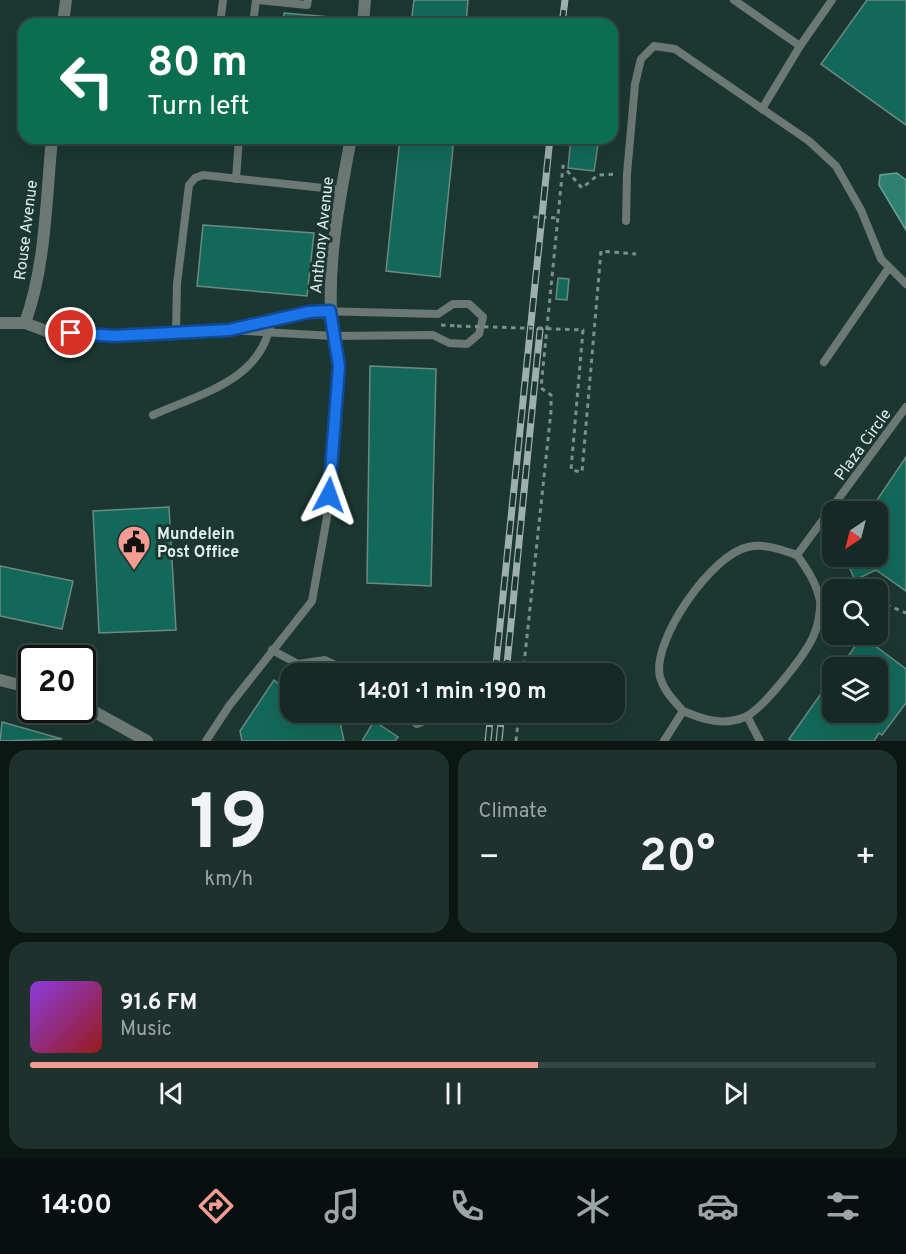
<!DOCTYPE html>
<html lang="en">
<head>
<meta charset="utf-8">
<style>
  body { margin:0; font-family:Overpass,sans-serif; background:#1e312d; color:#f1f3f6; height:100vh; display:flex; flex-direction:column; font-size:22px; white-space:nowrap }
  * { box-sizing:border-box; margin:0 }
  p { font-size:20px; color:#9da6a7 }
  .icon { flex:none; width:33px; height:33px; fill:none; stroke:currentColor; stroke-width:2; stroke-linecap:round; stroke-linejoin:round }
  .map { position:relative; height:741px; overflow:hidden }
  .drawer { display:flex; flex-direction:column; gap:9px; padding:9px; background:#0c1714; flex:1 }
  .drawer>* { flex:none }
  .guide { position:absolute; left:18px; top:18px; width:600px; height:126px; border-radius:18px; box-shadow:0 6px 24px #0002,0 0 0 2px #344542; background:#0b6e4f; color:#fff; overflow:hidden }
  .needle { width:39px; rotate:215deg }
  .buttons { position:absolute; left:822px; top:501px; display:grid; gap:12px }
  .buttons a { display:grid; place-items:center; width:66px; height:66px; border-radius:12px; background:#152925; box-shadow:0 6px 24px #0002,0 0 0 2px #344542; font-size:30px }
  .speed { position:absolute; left:18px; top:645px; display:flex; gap:12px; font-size:30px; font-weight:700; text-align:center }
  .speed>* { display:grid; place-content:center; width:78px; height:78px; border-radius:50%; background:#152925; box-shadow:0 6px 24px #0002,0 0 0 2px #344542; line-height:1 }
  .speed .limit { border:3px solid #111; border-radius:9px; background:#fff; color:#111 }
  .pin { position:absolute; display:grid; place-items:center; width:51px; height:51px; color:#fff; margin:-26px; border:3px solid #fff; border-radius:50%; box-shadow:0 2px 6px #0007 }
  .me { position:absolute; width:66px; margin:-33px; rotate:4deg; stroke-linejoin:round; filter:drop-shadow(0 0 4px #0008) }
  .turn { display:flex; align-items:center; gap:21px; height:126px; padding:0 30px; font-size:27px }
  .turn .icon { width:78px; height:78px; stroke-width:2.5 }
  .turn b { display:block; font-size:42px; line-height:51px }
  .big { font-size:45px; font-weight:700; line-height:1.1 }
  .drawer .card { flex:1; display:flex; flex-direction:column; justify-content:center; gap:9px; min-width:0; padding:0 21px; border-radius:18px; background:#1e312d }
  .drawer .dial { align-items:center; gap:0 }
  .dial b { font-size:78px; line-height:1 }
  .song { display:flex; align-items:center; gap:18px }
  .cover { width:72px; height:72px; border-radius:9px; background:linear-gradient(135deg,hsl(270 70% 55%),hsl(0 70% 35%)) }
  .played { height:6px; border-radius:3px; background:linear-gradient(90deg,#f59c92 60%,#344542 60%) }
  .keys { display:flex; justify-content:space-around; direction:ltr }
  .heat { display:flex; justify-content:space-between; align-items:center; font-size:33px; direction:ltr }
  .drawer .tiles { flex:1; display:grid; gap:9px; grid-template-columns:1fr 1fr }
  .card:last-child { grid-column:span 2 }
  .trip { position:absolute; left:280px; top:663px; width:345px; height:60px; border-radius:18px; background:#152925; box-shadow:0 6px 24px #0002,0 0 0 2px #344542; font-weight:700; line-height:60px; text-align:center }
  .tab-bar { display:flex; height:96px; justify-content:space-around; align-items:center; background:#08100f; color:#9da6a7 }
  .tab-bar .icon { width:42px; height:42px }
  .tab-bar .on { color:#f59c92 }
  .tab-bar b { font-size:27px; color:#f1f3f6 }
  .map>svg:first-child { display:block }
</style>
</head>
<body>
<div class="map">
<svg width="906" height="741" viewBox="0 0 906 741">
  <rect width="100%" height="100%" fill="#1c3731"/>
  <polygon fill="#30806f" stroke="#64a194" stroke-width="1.5" points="897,173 906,180 906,230 879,185 880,175"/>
  <g fill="#126959" stroke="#6c8a82" stroke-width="1.5">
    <polygon points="414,0 468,0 466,24 411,24"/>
    <polygon points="867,0 906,0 906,125 821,64"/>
    <polygon points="284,13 330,17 329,24 283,24"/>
    <polygon points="400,138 454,138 440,277 386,271"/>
    <polygon points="571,138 599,138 594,171 568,168"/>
    <polygon points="203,225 314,233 307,296 197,286"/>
    <polygon points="558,278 569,279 567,300 556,299"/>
    <polygon points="370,366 436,369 431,586 367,583"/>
    <polygon points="906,457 906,591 876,570 855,580 844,556 878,556 878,512 869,512"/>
    <polygon points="169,507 176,630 99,633 93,511"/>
    <polygon points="0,566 73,581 62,629 0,616"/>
    <polygon points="862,636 906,669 906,703 882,735 879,733 874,741 792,741 789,739 832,678 832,712 878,712 878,668 840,668"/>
    <polygon points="274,680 291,694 291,712 338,712 344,741 242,741 240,731"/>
    <polygon points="374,721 398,737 395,741 362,741"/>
    <polygon points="2,722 62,739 0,741"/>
  </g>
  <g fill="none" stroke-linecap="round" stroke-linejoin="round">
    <g stroke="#7a908b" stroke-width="3" stroke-dasharray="4.5 4.5" stroke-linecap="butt">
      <polyline points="533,217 559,218"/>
      <polyline points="441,325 457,326"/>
      <polyline points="556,329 583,330 571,470 582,472 601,251 636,254"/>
      <polyline points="878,601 906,613"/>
      <polyline points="523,674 551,411 551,395 541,388 563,166 582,188 598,175 617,174"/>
      <polyline points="516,741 519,712"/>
    </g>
    <g stroke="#6b7874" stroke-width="8">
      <polyline points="258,0 307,5 308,0"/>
      <polyline points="734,0 800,46 762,109"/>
      <polyline points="220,24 223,0"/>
      <polyline points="253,24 256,0"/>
      <polyline points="800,46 832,0"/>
      <polyline points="236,179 239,138"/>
      <polyline points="626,221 627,174 635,84 641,59 654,46 675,49 809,141 836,166 861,210 881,259 906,284"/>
      <polyline points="229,330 319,311 438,314 453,304 469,304 483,317 479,334 467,344 449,343 433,335 333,336 229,330 176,332 177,284 189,185 195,178 203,175 342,190"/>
      <polyline points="824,362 888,269"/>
      <path d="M153 415C202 393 263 380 271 320"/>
      <polyline points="272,650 298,664 325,660 355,674"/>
      <polyline points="359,674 364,667 431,674"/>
      <path d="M683 711C704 720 724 726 745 717 763 709 809 651 815 632 818 625 821 608 820 601 817 584 807 569 797 555"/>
      <polyline points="401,712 417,724 429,719 431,712"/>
      <polyline points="747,716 760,741"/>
      <polyline points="206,741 229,706 312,601 327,517 339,366 333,336"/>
      <path d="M664 741 683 711C674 701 664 691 660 677 651 641 712 554 748 547 765 543 782 550 797 555L906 407"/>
    </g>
    <g stroke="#6b7874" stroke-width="12">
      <polyline points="63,24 66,0"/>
      <polyline points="363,24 365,0"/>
      <polyline points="0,323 25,323 49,332 114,336 176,332"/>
      <path d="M25 323C46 265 46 199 52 138"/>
      <path d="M333 336C325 272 339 201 351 138"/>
    </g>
    <g stroke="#6b7874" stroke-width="12">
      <polyline points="0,680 32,688"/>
      <polyline points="82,705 147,741"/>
    </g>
    <g stroke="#9db0ac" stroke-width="7">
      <g id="rail">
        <polyline points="562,24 565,0"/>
        <polyline points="495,674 550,138"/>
        <polyline points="506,674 540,330"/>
        <polyline points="488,741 491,712"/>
        <polyline points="499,741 502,712"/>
      </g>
    </g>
    <use href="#rail" stroke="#1c3731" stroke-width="4.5" stroke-dasharray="14" stroke-linecap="butt"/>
    <polyline stroke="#7a908b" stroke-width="3" stroke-dasharray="4.5 4.5" stroke-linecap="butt" points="457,326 556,329"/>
  </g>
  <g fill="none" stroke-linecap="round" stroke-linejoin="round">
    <g stroke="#114b97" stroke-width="15">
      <polyline id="route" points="71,333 114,336 229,330 309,312 330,311 339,366 329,495"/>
    </g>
    <use href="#route" stroke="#1a73e8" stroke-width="10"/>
  </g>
  <defs>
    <g id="civic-pin" transform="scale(1.725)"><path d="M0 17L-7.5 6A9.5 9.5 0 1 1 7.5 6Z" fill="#f59c92" stroke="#1c3731"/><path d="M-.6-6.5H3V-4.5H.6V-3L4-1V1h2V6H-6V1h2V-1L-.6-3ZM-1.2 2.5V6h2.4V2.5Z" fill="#111"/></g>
  </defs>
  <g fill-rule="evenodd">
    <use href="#civic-pin" x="134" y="542"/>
  </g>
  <g text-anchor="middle" stroke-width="6" stroke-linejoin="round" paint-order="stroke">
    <g font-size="16" fill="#deeeea" stroke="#1c3731">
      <text transform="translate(25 230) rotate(-83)" y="6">Rouse Avenue</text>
      <text transform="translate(321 235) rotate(-84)" y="6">Anthony Avenue</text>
      <text transform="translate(862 444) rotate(-54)" y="6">Plaza Circle</text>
    </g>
    <g font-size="16" font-weight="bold" fill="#deeeea" stroke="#1c3731" text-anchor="start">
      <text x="157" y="539">Mundelein<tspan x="157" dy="18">Post Office</tspan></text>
    </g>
  </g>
</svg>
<div class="buttons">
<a><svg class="needle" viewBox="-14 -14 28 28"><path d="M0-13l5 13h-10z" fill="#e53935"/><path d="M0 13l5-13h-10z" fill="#9da6a7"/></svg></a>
<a><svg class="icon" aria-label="search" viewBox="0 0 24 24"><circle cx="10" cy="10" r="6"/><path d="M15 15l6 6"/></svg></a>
<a><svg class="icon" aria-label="layers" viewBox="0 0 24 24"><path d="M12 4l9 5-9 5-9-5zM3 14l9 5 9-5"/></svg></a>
</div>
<div class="speed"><div class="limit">20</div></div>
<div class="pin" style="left:71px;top:333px;background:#d93025"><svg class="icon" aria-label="arrive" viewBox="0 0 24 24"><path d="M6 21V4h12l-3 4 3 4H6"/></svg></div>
<svg class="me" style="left:329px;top:495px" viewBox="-20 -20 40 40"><path d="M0-17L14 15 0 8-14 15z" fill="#1a73e8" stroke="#fff" stroke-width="4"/></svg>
<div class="trip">14:01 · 1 min · 190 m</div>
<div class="guide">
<div class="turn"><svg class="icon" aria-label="left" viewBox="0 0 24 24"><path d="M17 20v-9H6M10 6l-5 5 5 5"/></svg><div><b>80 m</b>Turn left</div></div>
</div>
</div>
<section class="drawer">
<div class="tiles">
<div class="card dial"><b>19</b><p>km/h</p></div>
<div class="card"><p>Climate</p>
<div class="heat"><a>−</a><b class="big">20°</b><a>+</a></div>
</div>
<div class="card">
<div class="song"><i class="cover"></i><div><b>91.6 FM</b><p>Music</p></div></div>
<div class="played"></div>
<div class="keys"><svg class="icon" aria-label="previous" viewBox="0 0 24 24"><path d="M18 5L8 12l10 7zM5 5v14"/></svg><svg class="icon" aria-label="pause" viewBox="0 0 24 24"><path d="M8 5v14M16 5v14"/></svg><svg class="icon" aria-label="next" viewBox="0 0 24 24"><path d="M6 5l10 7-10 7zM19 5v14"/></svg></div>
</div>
</div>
</section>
<nav class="tab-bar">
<b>14:00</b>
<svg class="icon on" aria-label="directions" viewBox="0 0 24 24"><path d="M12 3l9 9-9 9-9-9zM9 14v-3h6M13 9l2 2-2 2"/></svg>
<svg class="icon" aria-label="music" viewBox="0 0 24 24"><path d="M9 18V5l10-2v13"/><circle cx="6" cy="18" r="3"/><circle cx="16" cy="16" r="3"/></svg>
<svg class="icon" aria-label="phone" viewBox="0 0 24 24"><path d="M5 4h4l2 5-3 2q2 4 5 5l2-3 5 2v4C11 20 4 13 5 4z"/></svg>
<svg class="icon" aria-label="climate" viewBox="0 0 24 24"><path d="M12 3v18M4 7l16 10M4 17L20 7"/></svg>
<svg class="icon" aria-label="car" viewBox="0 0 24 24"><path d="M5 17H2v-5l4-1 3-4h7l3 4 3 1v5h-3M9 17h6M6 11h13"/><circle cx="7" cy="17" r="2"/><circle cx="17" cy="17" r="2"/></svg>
<svg class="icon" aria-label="filters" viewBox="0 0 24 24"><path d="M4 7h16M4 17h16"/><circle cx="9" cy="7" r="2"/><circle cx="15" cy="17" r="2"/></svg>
</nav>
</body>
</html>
